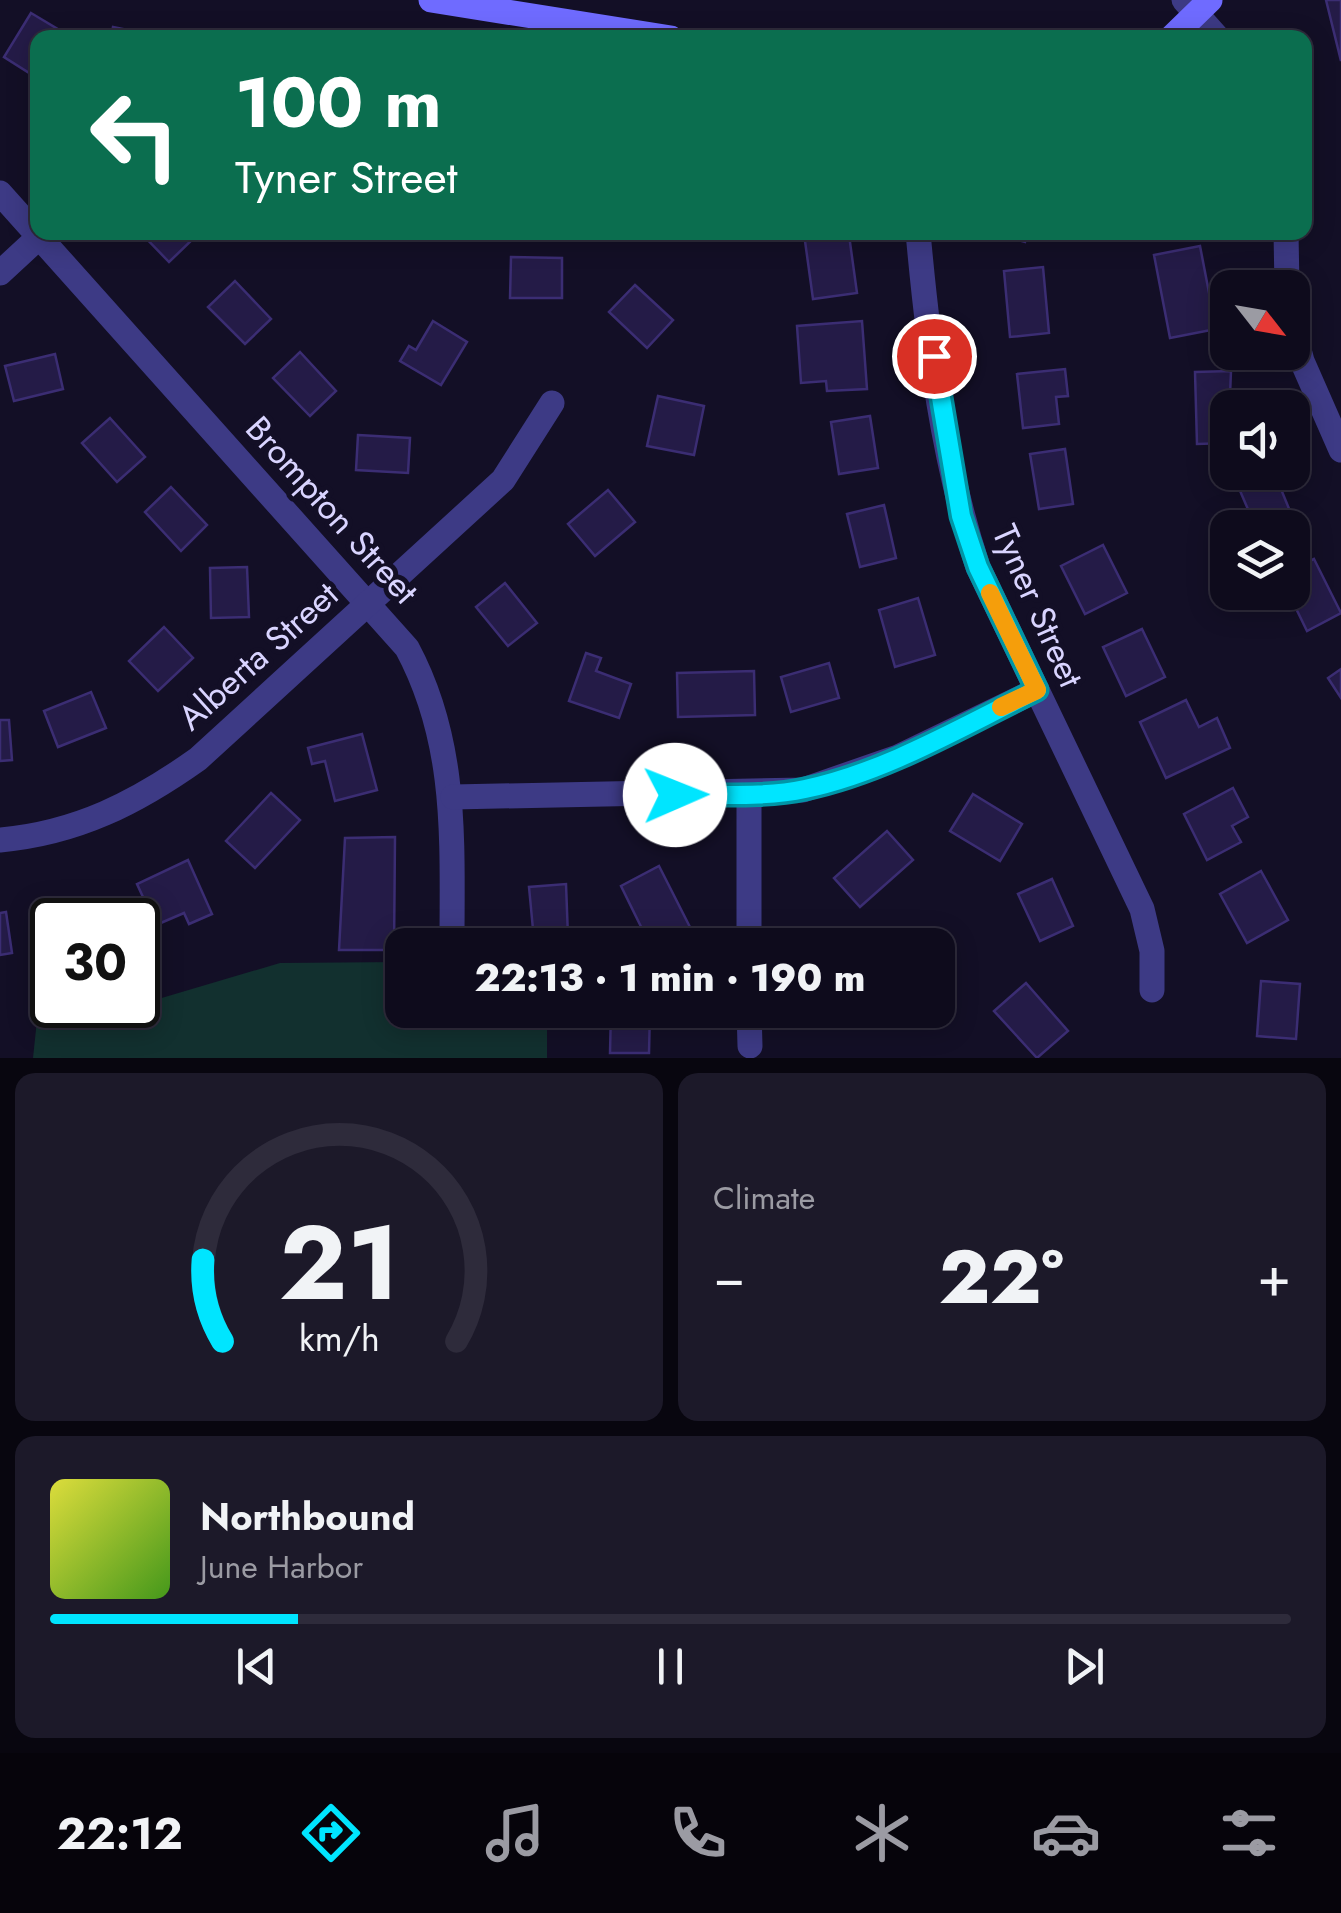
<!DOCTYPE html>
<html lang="en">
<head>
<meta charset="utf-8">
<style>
  body { margin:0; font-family:Jost,sans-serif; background:#1c1929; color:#f1f3f6; height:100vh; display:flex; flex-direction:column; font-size:38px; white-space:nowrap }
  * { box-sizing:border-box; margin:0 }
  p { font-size:32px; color:#9b9ba3 }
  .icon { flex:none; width:55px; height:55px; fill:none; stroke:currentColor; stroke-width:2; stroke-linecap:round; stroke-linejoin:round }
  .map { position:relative; height:1058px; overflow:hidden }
  .sheet { display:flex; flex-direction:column; gap:15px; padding:15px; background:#08060f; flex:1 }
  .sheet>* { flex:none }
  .banner { position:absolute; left:30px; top:30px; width:1282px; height:210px; border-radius:20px; box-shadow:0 5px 25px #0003,0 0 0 2px #2e2b3b; background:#0b6e4f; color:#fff; overflow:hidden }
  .needle { width:65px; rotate:121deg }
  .controls { position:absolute; left:1210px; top:270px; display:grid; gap:20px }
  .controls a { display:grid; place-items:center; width:100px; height:100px; border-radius:20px; background:#0e0b1c; box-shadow:0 5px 25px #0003,0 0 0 2px #2e2b3b; font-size:50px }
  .speed { position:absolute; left:30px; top:898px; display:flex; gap:20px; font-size:50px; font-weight:700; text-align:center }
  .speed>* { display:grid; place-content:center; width:130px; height:130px; border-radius:50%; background:#0e0b1c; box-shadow:0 5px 25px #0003,0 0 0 2px #2e2b3b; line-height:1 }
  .speed .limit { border:5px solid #111; border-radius:15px; background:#fff; color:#111 }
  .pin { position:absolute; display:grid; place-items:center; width:85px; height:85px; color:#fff; margin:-42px; border:5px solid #fff; border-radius:50%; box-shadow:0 2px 10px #0007 }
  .me { position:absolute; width:110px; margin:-55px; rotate:89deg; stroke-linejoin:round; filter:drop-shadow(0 0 8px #0008) }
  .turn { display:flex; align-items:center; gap:35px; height:210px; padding:0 40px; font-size:45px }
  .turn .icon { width:130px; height:130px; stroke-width:2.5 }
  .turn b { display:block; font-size:70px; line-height:85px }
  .big { font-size:75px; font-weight:800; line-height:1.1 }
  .sheet .card { flex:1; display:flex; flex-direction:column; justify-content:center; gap:15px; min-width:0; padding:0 35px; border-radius:20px; background:#1c1929 }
  .sheet .dial { align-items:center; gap:0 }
  .dial svg { height:260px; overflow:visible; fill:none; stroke:#2e2b3b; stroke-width:7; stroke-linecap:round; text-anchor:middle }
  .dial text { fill:#f1f3f6; stroke:none }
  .song { display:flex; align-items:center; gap:30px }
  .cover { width:120px; height:120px; border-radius:15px; background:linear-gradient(135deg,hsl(60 70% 55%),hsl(100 70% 35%)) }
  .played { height:10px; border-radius:5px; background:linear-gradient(90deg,#00e5ff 20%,#2e2b3b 20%) }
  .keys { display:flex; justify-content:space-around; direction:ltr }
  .heat { display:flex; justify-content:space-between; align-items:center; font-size:55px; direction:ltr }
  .sheet .tiles { flex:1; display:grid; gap:15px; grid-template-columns:1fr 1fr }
  .card:last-child { grid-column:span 2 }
  .trip { position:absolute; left:385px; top:928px; width:570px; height:100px; border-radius:20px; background:#0e0b1c; box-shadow:0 5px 25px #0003,0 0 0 2px #2e2b3b; font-weight:800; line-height:100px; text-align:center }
  .tabs { display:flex; height:160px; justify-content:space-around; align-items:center; background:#06040b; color:#9b9ba3 }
  .tabs .icon { width:70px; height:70px }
  .tabs .on { color:#00e5ff }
  .tabs b { font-size:45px; color:#f1f3f6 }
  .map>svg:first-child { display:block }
</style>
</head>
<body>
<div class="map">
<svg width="1341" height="1058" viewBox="0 0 1341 1058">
  <rect width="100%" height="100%" fill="#130f26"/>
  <polygon fill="#12302f" points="402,962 402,1010 547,1010 547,1058 33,1058 37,1020 138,1005 280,963"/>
  <g fill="#241b47" stroke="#3b2d73" stroke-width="2.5">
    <polygon points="1326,0 1341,0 1341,61"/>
    <polygon points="31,13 61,31 57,38 38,38 34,76 4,57"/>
    <polygon points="113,27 167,38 111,38"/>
    <polygon points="140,232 190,232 195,237 169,262"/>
    <polygon points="990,232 1027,232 1025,242"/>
    <polygon points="849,235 857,293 813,299 805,241"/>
    <polygon points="1200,246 1216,329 1170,338 1154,255"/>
    <polygon points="511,257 562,258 562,298 510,298"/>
    <polygon points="1043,267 1049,333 1010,337 1004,271"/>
    <polygon points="235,281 271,319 245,344 208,307"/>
    <polygon points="635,285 673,320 647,348 609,312"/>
    <polygon points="433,321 467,342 441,385 400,361 409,346 416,350"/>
    <polygon points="862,321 867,389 827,391 826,381 801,383 797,326"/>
    <polygon points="300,352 336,391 310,416 273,378"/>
    <polygon points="55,354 63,389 14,401 5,366"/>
    <polygon points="1065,369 1068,396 1056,397 1059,424 1023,428 1017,374"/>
    <polygon points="1231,371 1228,443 1197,444 1195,372"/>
    <polygon points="658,396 704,406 694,455 647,446"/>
    <polygon points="870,416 878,468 839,474 831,422"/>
    <polygon points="110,418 145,457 117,482 82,443"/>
    <polygon points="358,435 410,438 408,473 356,470"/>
    <polygon points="1065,449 1073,504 1039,509 1030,454"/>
    <polygon points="1268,472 1274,472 1292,516 1256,528 1238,486"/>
    <polygon points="171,487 207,525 181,551 145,512"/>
    <polygon points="608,490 635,522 595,556 568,524"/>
    <polygon points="884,505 896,558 860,567 847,514"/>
    <polygon points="1103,545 1127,593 1085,614 1061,566"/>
    <polygon points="1314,559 1341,613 1307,631 1288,592 1292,592 1292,569"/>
    <polygon points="247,567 249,617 211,618 210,568"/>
    <polygon points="505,583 537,623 508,646 476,607"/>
    <polygon points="918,598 935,655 895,667 879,610"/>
    <polygon points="164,627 193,658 158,691 129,661"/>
    <polygon points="1142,629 1165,677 1126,696 1103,647"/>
    <polygon points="586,653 601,658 596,671 631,684 619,718 569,701"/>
    <polygon points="829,663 839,698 791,712 781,677"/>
    <polygon points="1341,669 1341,698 1328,678"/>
    <polygon points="754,671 755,715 678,717 677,673"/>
    <polygon points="91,692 106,728 58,747 44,711"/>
    <polygon points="1186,700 1199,727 1217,718 1230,748 1166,778 1140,722"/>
    <polygon points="0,720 9,720 12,760 0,761"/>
    <polygon points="362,734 377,790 335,801 325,761 312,764 308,748"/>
    <polygon points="1233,788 1248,817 1232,826 1241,842 1207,860 1184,814"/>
    <polygon points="271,793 300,820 255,868 226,841"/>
    <polygon points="973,794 1022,824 1000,861 950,831"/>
    <polygon points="887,831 913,860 860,907 834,878"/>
    <polygon points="395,837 394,950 339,950 345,838"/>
    <polygon points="188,860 212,914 189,924 184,913 156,925 137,884"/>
    <polygon points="659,866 696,939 684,945 650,945 621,886"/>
    <polygon points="1261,871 1288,920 1247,943 1220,894"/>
    <polygon points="1052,879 1073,926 1040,941 1018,894"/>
    <polygon points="566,884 568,937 534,940 529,887"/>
    <polygon points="101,898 107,920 52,920 52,941 45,912"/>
    <polygon points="6,912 12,953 0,955 0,913"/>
    <polygon points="1261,981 1300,984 1296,1039 1257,1036"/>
    <polygon points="1026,983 1068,1031 1037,1058 994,1011"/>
    <polygon points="611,1010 650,1010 649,1053 610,1053"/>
    <polygon points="854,1010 893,1010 894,1013 860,1026"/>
  </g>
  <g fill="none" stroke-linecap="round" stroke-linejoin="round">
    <g stroke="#3d3a85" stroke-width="25">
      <polyline points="1184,0 1218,38"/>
      <path d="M0 193 407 648C458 743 452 841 452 945"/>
      <path d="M918 232C928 344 943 461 978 567L1142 909 1152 951V990"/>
      <polyline points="1286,232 1287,288"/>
      <polyline points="0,273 39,237"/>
      <polyline points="1292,324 1302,361 1341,450"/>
      <polyline points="453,797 803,790 898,757 1037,690"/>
      <path d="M0 840C77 833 136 803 198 759L503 480 552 403"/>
      <polyline points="749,945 749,794"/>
      <polyline points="749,1010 750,1046"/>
    </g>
    <g stroke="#6f6bff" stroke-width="25">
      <polyline points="431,0 671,38"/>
      <polyline points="1171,38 1210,0"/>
    </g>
  </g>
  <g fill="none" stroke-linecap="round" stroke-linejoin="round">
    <g stroke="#0095a6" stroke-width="25">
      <path id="route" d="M675 795C717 794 764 798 805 789 886 772 963 726 1037 690L978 567 961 516 934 356"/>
    </g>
    <use href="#route" stroke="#00e5ff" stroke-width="18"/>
    <polyline stroke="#f59e0b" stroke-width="18" points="990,593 1037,690 1001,707"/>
  </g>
  <g text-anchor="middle" stroke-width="10" stroke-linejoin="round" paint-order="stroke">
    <g font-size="35" fill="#d9d4ff" stroke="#130f26">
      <text transform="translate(332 510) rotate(48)" y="12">Brompton Street</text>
      <text transform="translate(1038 606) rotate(66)" y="12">Tyner Street</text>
      <text transform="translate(258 656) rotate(-42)" y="12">Alberta Street</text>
    </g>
  </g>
</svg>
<div class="controls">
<a><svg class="needle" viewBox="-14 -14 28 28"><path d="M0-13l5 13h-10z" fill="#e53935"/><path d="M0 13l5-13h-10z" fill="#9b9ba3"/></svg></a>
<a><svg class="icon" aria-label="sound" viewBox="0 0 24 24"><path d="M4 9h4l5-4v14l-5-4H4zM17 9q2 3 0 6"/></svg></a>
<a><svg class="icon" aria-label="layers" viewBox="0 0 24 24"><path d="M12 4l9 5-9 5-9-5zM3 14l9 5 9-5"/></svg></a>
</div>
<div class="speed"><div class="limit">30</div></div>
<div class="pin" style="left:934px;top:356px;background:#d93025"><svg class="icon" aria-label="arrive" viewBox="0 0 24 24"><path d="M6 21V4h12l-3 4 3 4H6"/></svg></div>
<svg class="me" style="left:675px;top:795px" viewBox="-20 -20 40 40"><circle r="19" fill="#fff"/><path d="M0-13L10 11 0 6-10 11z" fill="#00e5ff"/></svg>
<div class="trip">22:13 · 1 min · 190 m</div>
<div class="banner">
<div class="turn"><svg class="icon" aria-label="left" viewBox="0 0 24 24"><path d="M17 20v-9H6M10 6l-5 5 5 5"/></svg><div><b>100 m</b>Tyner Street</div></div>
</div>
</div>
<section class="sheet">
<div class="tiles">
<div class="card dial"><svg viewBox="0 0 100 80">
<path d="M14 69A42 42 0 1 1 86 69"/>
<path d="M14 69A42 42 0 0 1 8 44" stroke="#00e5ff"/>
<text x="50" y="56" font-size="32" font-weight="700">21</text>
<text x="50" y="72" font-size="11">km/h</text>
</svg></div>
<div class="card"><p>Climate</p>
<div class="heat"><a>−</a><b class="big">22°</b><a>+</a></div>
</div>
<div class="card">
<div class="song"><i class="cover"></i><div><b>Northbound</b><p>June Harbor</p></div></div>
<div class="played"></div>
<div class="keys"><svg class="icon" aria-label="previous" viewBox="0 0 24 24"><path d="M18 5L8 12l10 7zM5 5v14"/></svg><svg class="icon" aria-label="pause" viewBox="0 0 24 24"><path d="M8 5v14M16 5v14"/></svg><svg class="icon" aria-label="next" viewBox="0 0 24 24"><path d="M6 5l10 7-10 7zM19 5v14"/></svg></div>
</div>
</div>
</section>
<nav class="tabs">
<b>22:12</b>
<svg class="icon on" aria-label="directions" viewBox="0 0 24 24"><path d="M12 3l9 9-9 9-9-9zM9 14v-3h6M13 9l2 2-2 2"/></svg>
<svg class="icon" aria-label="music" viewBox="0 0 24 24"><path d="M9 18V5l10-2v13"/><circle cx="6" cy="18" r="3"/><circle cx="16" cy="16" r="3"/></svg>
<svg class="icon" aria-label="phone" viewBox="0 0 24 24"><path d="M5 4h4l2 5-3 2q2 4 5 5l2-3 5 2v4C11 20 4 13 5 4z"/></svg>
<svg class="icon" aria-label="climate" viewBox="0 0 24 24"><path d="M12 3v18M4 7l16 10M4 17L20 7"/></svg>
<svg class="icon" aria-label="car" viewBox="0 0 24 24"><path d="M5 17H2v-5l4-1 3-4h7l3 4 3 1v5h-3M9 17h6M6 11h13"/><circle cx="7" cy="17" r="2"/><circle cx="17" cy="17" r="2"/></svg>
<svg class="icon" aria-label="filters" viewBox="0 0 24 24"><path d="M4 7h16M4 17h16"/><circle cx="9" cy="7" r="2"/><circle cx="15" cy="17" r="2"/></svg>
</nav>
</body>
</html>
